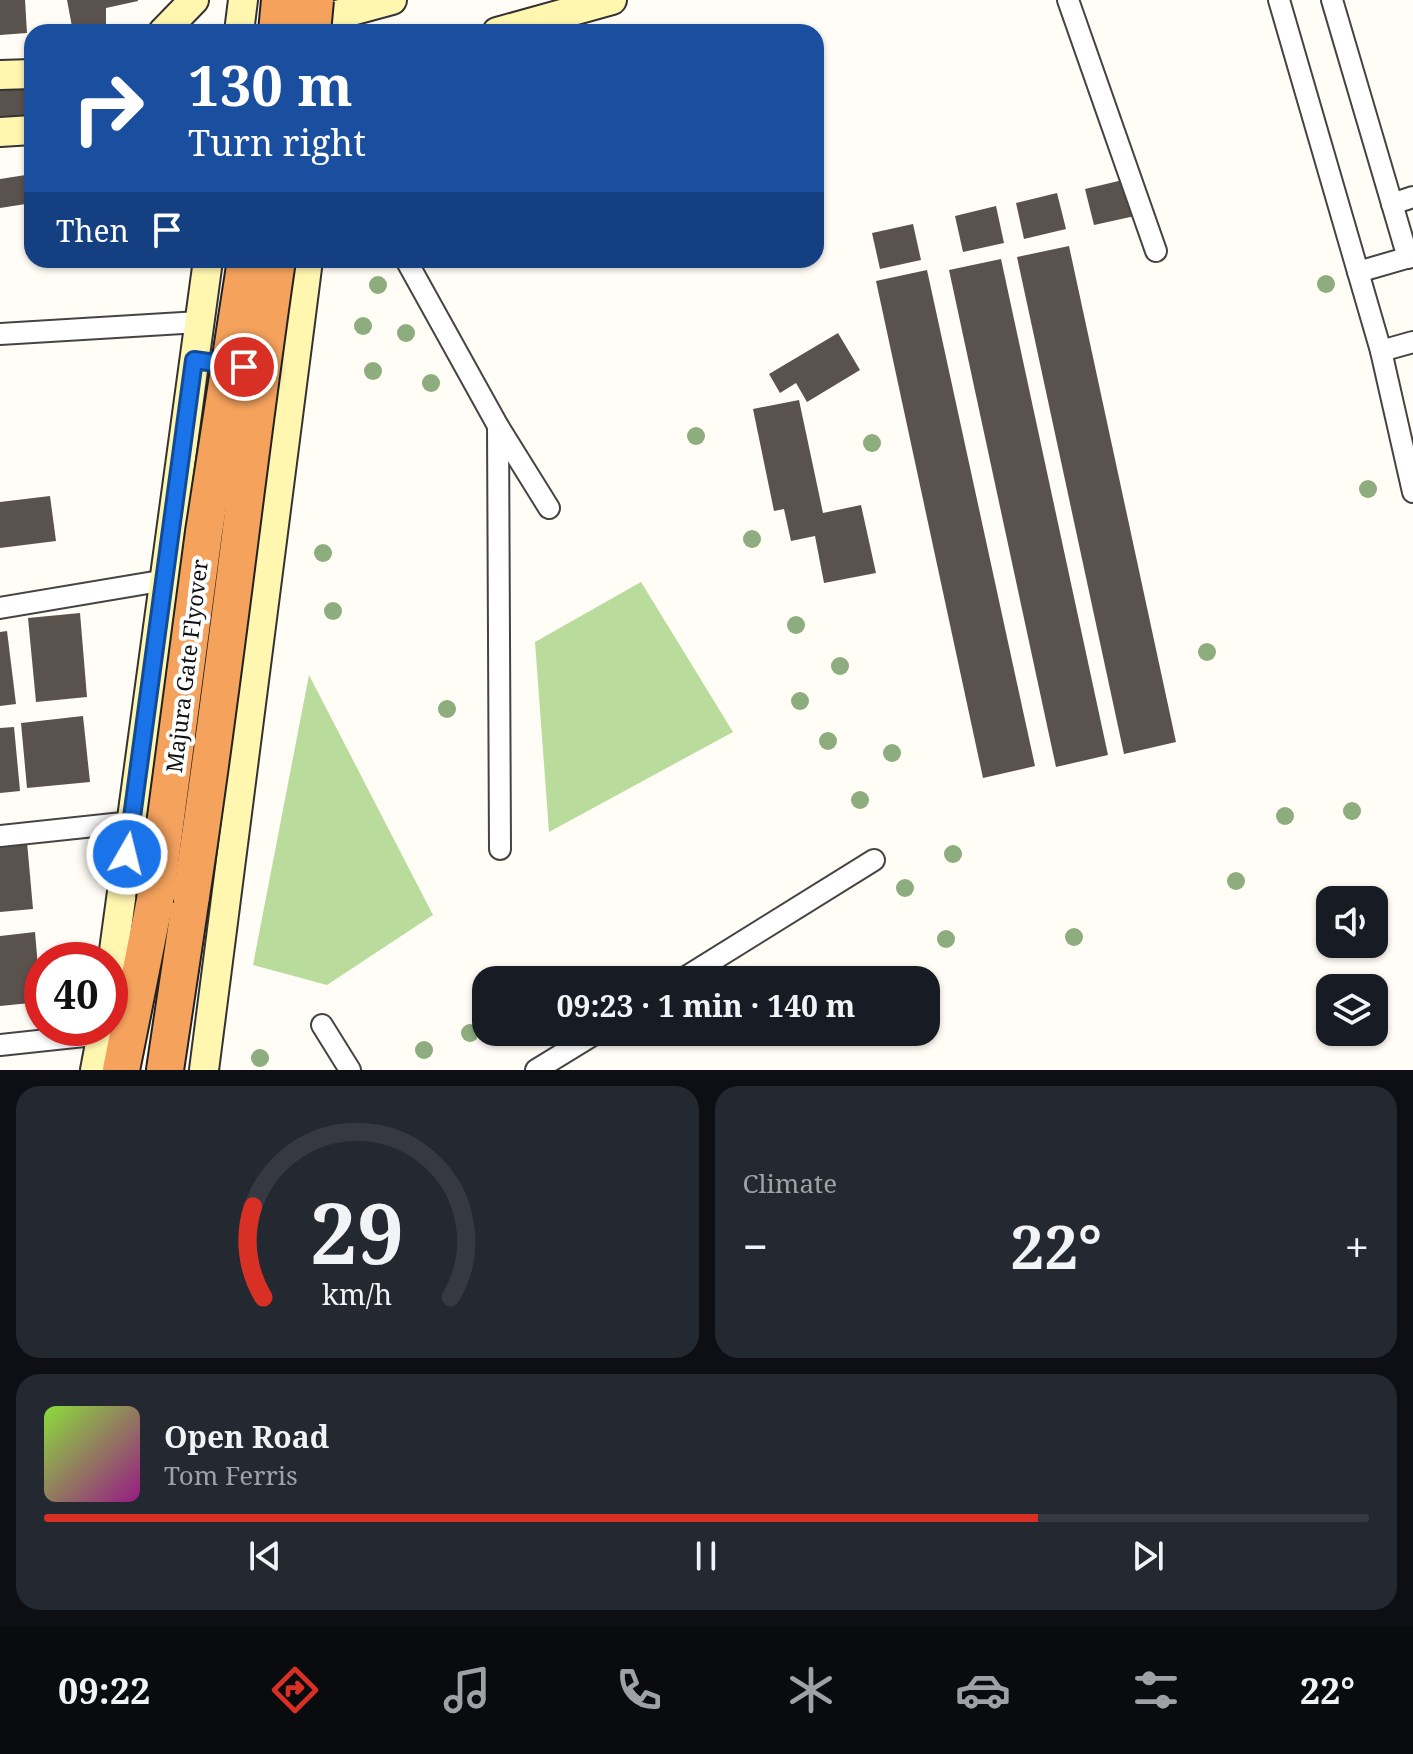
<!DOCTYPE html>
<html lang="en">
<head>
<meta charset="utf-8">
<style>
  body { margin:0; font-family:"Noto Serif",serif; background:#242831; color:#f1f3f6; height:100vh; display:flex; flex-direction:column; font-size:30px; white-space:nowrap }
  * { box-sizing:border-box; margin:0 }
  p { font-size:26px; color:#9ea1a6 }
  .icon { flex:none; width:44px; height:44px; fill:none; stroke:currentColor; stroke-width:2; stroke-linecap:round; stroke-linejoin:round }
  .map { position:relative; height:1070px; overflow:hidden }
  .details { display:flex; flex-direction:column; gap:16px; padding:16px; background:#0d0f14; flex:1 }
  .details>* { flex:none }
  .hud { position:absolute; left:24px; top:24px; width:800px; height:244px; border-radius:24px; box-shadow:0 2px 6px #0004; background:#1a4fa0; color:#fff; overflow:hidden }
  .fabs { position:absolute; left:1316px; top:886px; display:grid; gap:16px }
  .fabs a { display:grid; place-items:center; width:72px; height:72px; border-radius:16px; background:#171b24; box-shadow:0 2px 6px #0004; font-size:40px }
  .speed { position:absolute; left:24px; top:942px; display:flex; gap:16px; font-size:40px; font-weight:700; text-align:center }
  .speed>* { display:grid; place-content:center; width:104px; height:104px; border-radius:50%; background:#171b24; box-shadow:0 2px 6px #0004; line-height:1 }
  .speed .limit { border:12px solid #d22; background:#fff; color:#111 }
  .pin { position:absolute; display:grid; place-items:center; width:68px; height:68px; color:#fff; margin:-34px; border:4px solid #fff; border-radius:50%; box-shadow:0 2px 8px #0007 }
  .me { position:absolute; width:88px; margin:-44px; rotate:8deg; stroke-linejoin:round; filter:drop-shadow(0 0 6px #0008) }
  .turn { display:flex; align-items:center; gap:28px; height:168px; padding:0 32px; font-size:36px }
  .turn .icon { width:104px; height:104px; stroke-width:2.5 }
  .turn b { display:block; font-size:56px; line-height:68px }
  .then { display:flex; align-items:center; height:76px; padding:0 32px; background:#0003; gap:16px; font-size:30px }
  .big { font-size:60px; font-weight:700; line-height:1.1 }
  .details .card { flex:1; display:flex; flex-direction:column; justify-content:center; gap:12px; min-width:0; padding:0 28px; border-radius:24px; background:#242831 }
  .details .dial { align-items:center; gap:0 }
  .dial svg { height:208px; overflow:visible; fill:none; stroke:#363941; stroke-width:7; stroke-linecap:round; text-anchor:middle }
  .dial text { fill:#f1f3f6; stroke:none }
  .song { display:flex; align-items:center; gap:24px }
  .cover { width:96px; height:96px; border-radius:12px; background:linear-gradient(135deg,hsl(90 70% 55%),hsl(310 70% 35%)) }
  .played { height:8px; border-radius:4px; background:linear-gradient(90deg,#d93025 75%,#363941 75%) }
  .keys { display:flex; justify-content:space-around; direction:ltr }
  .heat { display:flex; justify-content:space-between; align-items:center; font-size:44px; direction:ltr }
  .details .tiles { flex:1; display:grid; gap:16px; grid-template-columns:1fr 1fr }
  .card:last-child { grid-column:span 2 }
  .trip { position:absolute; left:472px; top:966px; width:468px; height:80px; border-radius:24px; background:#171b24; box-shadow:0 2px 6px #0004; font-weight:700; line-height:80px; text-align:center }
  .tab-bar { display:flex; height:128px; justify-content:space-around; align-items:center; background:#090b0e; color:#9ea1a6 }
  .tab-bar .icon { width:56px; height:56px }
  .tab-bar .active { color:#d93025 }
  .tab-bar b { font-size:36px; color:#f1f3f6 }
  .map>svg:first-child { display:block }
</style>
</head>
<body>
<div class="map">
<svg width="1413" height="1070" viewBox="0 0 1413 1070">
  <rect width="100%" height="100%" fill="#fffdf5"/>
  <g fill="#b9dc9c">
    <polygon points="641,582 733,732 549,832 535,642"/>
    <polygon points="309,675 433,915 327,985 253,965"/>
  </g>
  <g fill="#5a524d">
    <polygon points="0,0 25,0 27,33 0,35"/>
    <polygon points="67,0 138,0 138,1 106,8 106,32 73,32"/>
    <polygon points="32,68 32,143 0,144 0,69"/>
    <polygon points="32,174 32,203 0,208 0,179"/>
    <polygon points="1127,179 1135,216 1094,225 1085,189"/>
    <polygon points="1057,193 1066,229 1024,239 1016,203"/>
    <polygon points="996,206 1004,243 963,252 955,216"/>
    <polygon points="913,224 921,260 880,269 872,233"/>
    <polygon points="1069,246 1176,742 1124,754 1017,257"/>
    <polygon points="1001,259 1108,755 1056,767 949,270"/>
    <polygon points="927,270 1035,766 983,778 876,281"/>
    <polygon points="838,333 860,370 807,402 796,383 780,393 769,374"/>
    <polygon points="799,400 823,513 861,505 876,573 824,583 815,536 791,541 784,509 774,511 753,409"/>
    <polygon points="50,496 56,541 0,548 0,502"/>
    <polygon points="80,613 87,697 36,702 28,618"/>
    <polygon points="7,631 16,704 0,706 0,632"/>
    <polygon points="83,716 90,782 27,788 21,723"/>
    <polygon points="14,727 20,791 0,793 0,728"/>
    <polygon points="27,842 33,909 0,912 0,844"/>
    <polygon points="35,932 41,1002 0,1006 0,936"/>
  </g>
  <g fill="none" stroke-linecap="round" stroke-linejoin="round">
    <g stroke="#444" stroke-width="24">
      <g id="street">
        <polyline points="1068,0 1156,251"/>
        <polyline points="1279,0 1381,351 1413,492"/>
        <polyline points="1332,0 1408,258"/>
        <polyline points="1392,204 1413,197"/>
        <polyline points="406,260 498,426 549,508"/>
        <polyline points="1358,272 1413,256"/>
        <polyline points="0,334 199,322"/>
        <polyline points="1381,351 1413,342"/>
        <polyline points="498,426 500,849"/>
        <polyline points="0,608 166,580"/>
        <polyline points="0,836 132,822"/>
        <polyline points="681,980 874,860"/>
        <polyline points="322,1025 350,1070"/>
        <polyline points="0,1045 103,1034"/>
        <polyline points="536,1070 598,1032"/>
      </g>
    </g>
    <g stroke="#333" stroke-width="32">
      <g id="secondary">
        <polyline points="296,26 392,0"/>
        <polyline points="163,32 194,0"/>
        <polyline points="239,32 243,0"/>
        <polyline points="497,32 612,0"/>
        <polyline points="0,75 32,74"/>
        <polyline points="0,132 32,130"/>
        <polyline points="110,980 208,260"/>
        <polyline points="95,1070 103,1028"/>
        <polyline points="204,1070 308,260"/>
      </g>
    </g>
    <g stroke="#222" stroke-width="40">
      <g id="highway">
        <polyline points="121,1070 155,900"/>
        <polyline points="165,1070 191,896"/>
      </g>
    </g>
    <use href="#street" stroke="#fff" stroke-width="20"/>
    <use href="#secondary" stroke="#fff6b0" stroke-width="28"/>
    <use href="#highway" stroke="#f5a25d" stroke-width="36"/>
    <g stroke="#222" stroke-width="40" stroke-linecap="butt">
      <g id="highway-bridge">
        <polyline points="277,32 280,0"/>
        <polyline points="312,32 315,0"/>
        <path d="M191 896C224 684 246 472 277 260"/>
        <polyline points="155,900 204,532 246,260"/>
      </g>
    </g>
    <use href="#highway-bridge" stroke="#f5a25d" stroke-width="36"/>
  </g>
  <g fill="#8dad7f">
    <circle cx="1326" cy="284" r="9"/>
    <circle cx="378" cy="285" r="9"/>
    <circle cx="363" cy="326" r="9"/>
    <circle cx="406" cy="333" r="9"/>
    <circle cx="373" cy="371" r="9"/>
    <circle cx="431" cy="383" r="9"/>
    <circle cx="696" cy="436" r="9"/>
    <circle cx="872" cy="443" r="9"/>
    <circle cx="1368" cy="489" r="9"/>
    <circle cx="752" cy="539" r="9"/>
    <circle cx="323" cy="553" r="9"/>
    <circle cx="333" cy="611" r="9"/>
    <circle cx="796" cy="625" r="9"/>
    <circle cx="1207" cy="652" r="9"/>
    <circle cx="840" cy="666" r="9"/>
    <circle cx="800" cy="701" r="9"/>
    <circle cx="447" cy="709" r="9"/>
    <circle cx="828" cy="741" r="9"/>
    <circle cx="892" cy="753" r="9"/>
    <circle cx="860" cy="800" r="9"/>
    <circle cx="1352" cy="811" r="9"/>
    <circle cx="1285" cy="816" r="9"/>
    <circle cx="953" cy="854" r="9"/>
    <circle cx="1236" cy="881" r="9"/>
    <circle cx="905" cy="888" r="9"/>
    <circle cx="1074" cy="937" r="9"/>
    <circle cx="946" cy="939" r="9"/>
    <circle cx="470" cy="1033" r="9"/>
    <circle cx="424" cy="1050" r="9"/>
    <circle cx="260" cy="1058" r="9"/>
  </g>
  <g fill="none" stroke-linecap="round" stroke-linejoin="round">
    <g stroke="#114b97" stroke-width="20">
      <polyline id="route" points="127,854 194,360 244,367"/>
    </g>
    <use href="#route" stroke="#1a73e8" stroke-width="14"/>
  </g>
  <g text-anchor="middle" stroke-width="8" stroke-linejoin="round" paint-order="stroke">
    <g font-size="22" fill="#111" stroke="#fff">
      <text transform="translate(187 666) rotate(-83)" y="8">Majura Gate Flyover</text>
    </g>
  </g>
</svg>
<div class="fabs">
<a><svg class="icon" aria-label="sound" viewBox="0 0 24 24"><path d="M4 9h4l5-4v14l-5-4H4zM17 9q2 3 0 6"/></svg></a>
<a><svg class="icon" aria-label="layers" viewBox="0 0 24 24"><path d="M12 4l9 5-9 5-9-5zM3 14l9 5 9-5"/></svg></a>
</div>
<div class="speed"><div class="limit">40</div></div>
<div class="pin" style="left:244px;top:367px;background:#d93025"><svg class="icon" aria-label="arrive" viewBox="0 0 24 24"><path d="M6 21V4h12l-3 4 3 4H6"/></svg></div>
<svg class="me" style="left:127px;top:854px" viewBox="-20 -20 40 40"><circle r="17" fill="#1a73e8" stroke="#fff" stroke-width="3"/><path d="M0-11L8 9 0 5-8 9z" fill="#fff"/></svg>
<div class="trip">09:23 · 1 min · 140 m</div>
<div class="hud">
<div class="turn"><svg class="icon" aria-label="right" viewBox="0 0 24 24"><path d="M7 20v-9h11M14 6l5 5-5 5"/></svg><div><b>130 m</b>Turn right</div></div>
<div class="then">Then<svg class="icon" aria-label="arrive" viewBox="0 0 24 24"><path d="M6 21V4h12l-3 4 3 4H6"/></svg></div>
</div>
</div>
<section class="details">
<div class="tiles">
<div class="card dial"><svg viewBox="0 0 100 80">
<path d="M14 69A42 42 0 1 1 86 69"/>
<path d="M14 69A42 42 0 0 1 10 34" stroke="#d93025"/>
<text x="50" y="56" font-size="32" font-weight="700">29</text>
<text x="50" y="72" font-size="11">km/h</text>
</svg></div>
<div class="card"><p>Climate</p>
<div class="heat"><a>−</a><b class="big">22°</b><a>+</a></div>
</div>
<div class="card">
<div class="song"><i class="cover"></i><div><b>Open Road</b><p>Tom Ferris</p></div></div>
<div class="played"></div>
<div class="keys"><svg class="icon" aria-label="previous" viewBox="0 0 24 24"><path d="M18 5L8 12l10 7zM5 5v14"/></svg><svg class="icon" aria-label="pause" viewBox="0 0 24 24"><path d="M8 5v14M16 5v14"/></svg><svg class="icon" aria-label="next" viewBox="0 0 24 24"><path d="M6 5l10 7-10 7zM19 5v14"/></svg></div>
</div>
</div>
</section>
<nav class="tab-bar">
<b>09:22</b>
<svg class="icon active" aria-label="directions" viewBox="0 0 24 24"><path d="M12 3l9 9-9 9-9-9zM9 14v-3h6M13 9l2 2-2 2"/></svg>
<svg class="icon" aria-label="music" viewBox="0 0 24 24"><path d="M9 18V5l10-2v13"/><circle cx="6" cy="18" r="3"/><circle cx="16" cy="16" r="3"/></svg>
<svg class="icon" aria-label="phone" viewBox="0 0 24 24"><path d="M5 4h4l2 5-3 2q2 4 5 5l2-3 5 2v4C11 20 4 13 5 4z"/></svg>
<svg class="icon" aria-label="climate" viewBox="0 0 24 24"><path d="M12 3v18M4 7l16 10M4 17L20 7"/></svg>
<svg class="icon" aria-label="car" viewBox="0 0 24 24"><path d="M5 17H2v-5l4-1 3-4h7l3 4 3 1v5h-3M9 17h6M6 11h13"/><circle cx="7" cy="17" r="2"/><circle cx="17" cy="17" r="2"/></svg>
<svg class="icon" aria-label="filters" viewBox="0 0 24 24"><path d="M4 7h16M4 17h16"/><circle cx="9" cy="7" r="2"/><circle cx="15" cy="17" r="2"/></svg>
<b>22°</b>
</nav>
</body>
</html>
